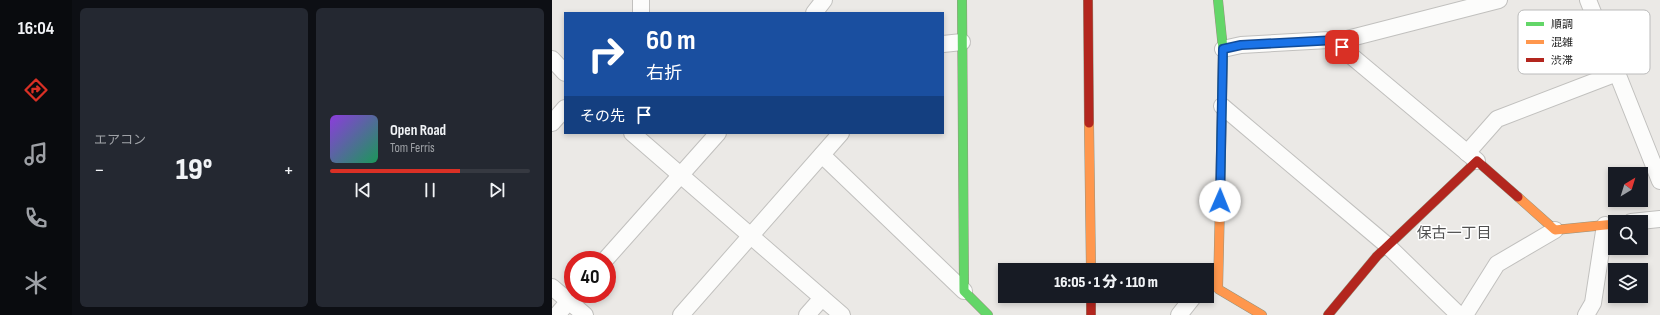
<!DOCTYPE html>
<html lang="ja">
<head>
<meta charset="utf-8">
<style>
  body { margin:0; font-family:"Sofia Sans Condensed","Noto Sans JP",sans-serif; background:#242831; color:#f1f3f6; height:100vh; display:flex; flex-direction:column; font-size:15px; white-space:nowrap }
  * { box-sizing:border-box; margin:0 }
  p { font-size:13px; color:#9ea1a6 }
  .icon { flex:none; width:22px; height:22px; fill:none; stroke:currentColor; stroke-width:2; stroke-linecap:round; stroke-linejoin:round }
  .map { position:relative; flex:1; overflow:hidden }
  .side { display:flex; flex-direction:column; gap:8px; padding:8px; background:#0d0f14; width:480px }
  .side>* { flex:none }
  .top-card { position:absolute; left:12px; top:12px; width:380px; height:122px; border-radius:0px; box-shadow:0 2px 6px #0003; background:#1a4fa0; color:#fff; overflow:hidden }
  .needle { width:26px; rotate:38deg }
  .controls { position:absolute; left:1056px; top:167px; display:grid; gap:8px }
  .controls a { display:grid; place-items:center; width:40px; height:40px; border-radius:0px; background:#171b24; box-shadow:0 2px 6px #0003; font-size:20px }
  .speed { position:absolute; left:12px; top:251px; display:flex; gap:8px; font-size:20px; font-weight:700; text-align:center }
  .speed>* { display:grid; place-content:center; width:52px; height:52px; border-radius:50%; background:#171b24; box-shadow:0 2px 6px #0003; line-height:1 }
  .speed .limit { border:6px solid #d22; background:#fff; color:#111 }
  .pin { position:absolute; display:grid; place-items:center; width:34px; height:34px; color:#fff; margin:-17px; border-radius:8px; box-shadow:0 2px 6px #0006 }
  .me { position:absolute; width:44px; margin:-22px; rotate:1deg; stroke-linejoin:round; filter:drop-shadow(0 0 3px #0008) }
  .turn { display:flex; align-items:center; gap:14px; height:84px; padding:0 16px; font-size:18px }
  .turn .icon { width:52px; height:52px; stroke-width:2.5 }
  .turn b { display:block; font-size:28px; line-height:34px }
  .then { display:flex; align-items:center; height:38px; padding:0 16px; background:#0003; gap:8px; font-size:15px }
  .big { font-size:30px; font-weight:800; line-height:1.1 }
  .side .card { flex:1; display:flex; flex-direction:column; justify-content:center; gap:6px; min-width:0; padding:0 14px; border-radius:6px; background:#242831 }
  .song { display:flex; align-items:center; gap:12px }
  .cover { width:48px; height:48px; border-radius:6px; background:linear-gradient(135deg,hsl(270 70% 55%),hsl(150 70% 35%)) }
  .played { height:4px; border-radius:2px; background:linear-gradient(90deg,#d93025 65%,#363941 65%) }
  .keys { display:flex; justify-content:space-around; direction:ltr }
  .heat { display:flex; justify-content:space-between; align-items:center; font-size:22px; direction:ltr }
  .side .tiles { flex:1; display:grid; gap:8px; grid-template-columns:repeat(2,1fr) }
  .trip { position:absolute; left:446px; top:263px; width:216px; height:40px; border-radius:0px; background:#171b24; box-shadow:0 2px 6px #0003; font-weight:800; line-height:40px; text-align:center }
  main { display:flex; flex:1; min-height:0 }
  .menu { display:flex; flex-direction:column; width:72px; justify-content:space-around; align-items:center; background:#090b0e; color:#9ea1a6 }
  .menu .icon { width:28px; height:28px }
  .menu .on { color:#d93025 }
  .menu b { font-size:18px; color:#f1f3f6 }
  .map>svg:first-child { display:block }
</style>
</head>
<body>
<main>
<nav class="menu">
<b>16:04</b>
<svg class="icon on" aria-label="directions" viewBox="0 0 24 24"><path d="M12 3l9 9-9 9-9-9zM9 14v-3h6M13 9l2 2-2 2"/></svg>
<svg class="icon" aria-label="music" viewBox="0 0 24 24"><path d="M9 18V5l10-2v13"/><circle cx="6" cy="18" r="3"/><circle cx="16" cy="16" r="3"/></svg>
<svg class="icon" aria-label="phone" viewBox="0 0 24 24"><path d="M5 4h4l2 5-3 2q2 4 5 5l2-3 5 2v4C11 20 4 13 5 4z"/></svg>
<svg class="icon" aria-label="climate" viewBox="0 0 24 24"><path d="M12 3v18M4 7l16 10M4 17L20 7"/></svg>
</nav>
<section class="side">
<div class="tiles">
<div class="card"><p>エアコン</p>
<div class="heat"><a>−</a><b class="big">19°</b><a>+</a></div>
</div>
<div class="card">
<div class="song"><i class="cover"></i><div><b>Open Road</b><p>Tom Ferris</p></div></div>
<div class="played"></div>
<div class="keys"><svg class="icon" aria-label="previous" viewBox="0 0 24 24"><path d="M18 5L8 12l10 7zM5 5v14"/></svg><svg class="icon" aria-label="pause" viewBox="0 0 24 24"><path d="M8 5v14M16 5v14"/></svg><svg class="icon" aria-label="next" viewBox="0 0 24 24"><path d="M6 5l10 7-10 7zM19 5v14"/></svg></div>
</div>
</div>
</section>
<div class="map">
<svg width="1108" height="315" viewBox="0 0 1108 315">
  <rect width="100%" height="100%" fill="#ebe9e6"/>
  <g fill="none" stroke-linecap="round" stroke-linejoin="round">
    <g stroke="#c1c0be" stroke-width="18">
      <g id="street">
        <polyline points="1036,0 1108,181"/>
        <polyline points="89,13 89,0"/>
        <polyline points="262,13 272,0"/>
        <polyline points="784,40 797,54 925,161"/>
        <polyline points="391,44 410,42"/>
        <polyline points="671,49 689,45 795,39 947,0"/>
        <polyline points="0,59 13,73"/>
        <polyline points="670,106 836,246 907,315"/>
        <polyline points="0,123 13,108"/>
        <polyline points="80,133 290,315"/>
        <polyline points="915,153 945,119 1065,73"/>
        <polyline points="270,155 412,291"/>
        <polyline points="1079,222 1108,219"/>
        <polyline points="53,260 166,133"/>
        <polyline points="0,287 33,315"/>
        <polyline points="5,315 23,294"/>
        <polyline points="129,315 289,133"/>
        <polyline points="255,315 270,298"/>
        <polyline points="627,315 642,296"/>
        <polyline points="913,315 945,264 1003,230"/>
        <polyline points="1034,315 1041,303 1053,225"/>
      </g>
    </g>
    <g stroke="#95937e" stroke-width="10">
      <g id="fast">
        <polyline points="410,0 412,291 436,315"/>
        <polyline points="666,0 671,49 668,203"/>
      </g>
    </g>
    <g stroke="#95937e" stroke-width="10">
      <g id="slow">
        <polyline points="537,123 539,270"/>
        <polyline points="966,197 1003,230 1063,224"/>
        <polyline points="668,203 666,289 710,315"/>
      </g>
    </g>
    <g stroke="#95937e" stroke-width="10">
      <g id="jam">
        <polyline points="536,0 537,123"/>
        <polyline points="539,296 539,315"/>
        <polyline points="776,315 825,256 925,161 966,197"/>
      </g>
    </g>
    <use href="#street" stroke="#fcfcfb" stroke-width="16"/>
    <use href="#fast" stroke="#63d668" stroke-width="9"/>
    <use href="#slow" stroke="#ff974d" stroke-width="9"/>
    <use href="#jam" stroke="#b3261e" stroke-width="9"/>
  </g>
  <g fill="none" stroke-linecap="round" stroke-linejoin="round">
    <g stroke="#114b97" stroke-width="10">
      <polyline id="route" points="668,201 671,49 689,45 784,40 790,47"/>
    </g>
    <use href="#route" stroke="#1a73e8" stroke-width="7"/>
  </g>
  <g text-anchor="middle" stroke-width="3" stroke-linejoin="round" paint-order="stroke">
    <g font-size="15" fill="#505050" stroke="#fff">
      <text x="902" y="238">保古一丁目</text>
    </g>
  </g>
  <rect x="966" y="10" width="132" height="64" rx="6" fill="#fff" stroke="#bbb" stroke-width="1"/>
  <rect x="974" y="22" width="18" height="4" fill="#63d668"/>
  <rect x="974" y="40" width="18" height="4" fill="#ff974d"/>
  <rect x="974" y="58" width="18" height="4" fill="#b3261e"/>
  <g font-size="11" fill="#1d1d1d">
    <text x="999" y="28">順調</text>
    <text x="999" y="46">混雑</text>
    <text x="999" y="64">渋滞</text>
  </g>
</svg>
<div class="controls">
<a><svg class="needle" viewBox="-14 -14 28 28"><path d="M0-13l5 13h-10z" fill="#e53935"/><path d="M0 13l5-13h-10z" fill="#9ea1a6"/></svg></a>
<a><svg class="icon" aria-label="search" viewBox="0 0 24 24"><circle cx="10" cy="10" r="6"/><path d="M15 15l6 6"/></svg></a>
<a><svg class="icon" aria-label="layers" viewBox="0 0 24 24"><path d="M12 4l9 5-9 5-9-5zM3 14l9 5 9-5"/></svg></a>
</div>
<div class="speed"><div class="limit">40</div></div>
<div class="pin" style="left:790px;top:47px;background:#d93025"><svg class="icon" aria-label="arrive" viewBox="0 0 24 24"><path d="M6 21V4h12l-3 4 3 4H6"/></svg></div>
<svg class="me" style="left:668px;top:201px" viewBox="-20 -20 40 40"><circle r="19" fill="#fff"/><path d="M0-13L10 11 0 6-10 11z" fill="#1a73e8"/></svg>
<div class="trip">16:05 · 1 分 · 110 m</div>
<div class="top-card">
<div class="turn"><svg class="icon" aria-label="right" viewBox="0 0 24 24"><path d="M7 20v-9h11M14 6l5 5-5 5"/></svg><div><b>60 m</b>右折</div></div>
<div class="then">その先<svg class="icon" aria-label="arrive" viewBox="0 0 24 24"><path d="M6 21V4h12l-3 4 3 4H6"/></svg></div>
</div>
</div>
</main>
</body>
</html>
